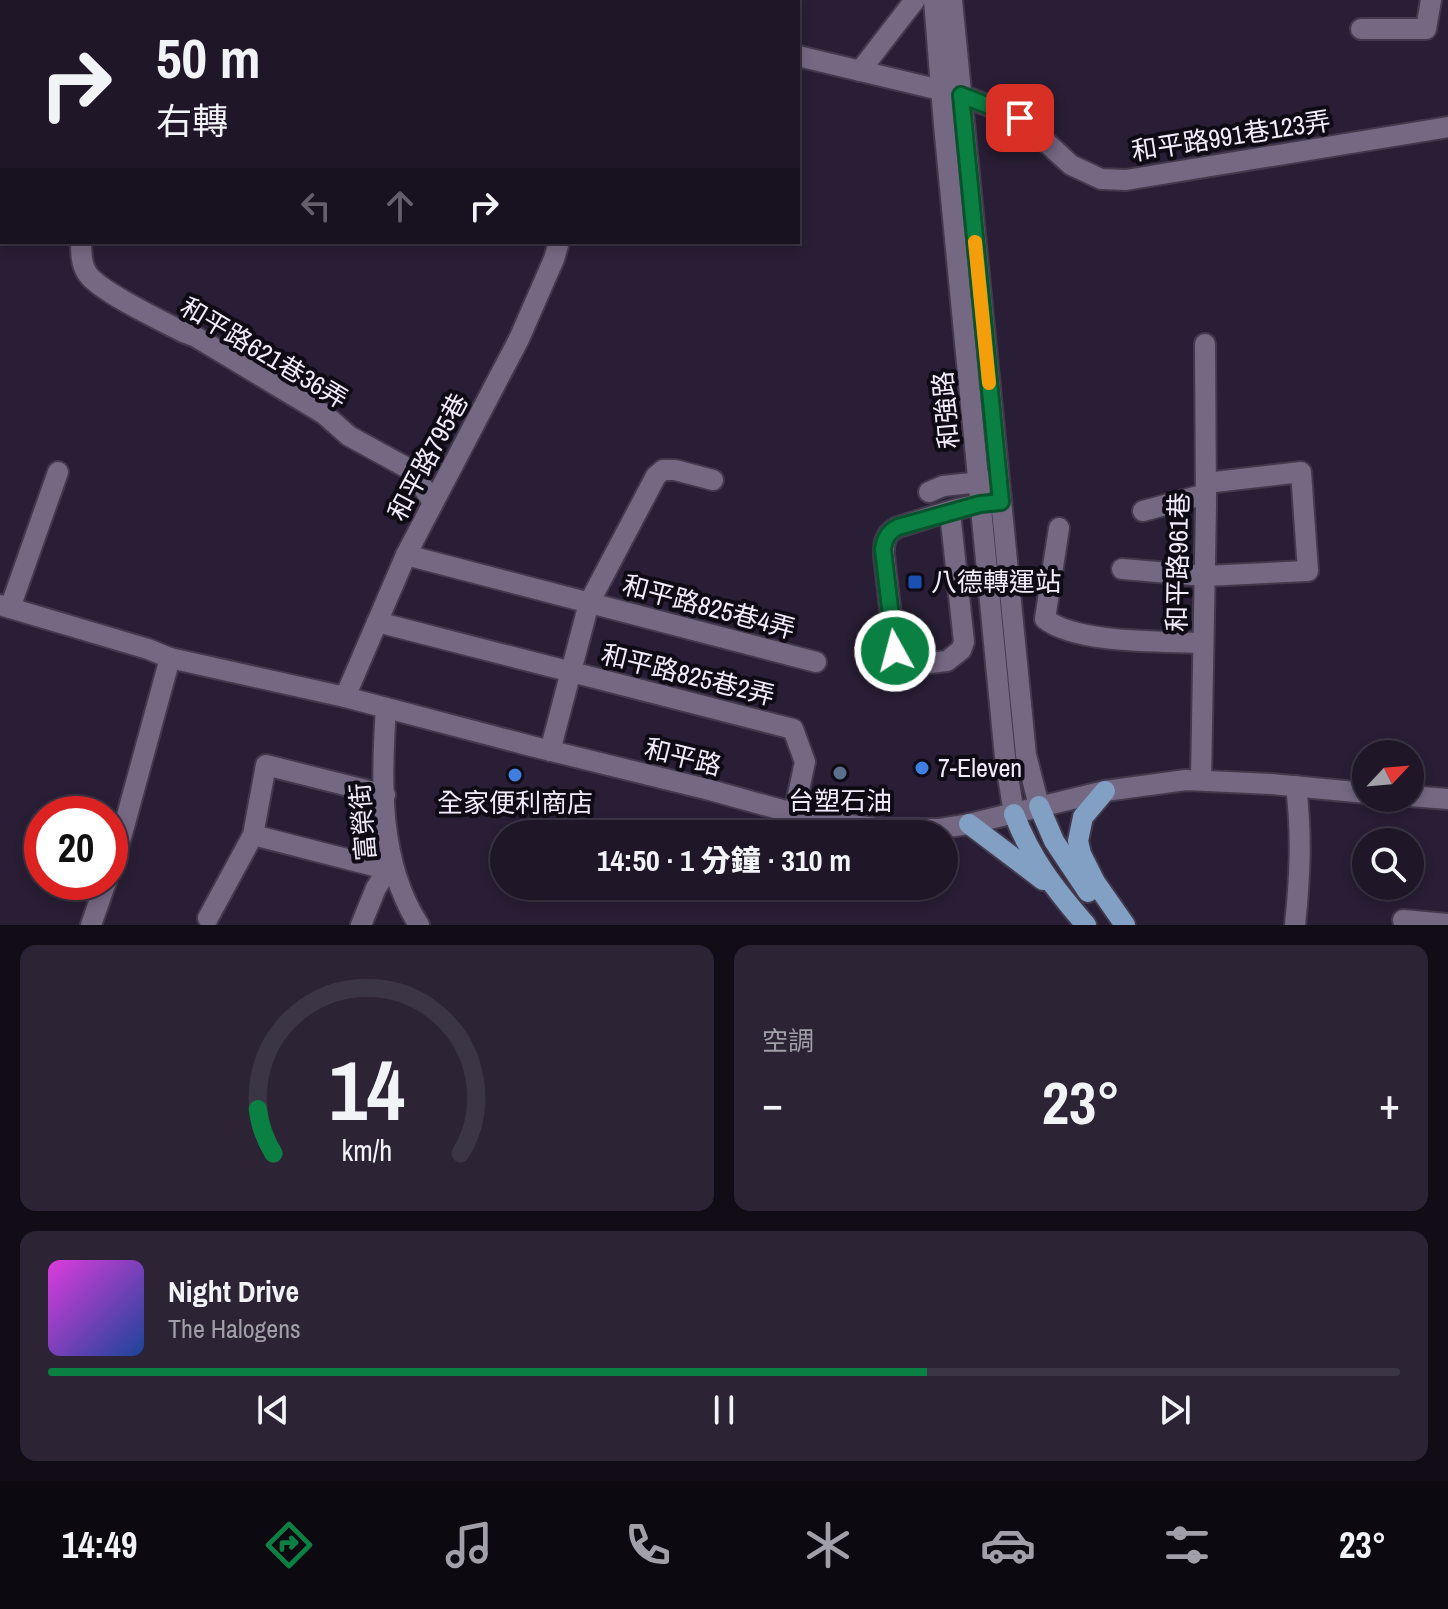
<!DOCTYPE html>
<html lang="zh-TW">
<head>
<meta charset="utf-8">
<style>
  body { margin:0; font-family:"Archivo Narrow","Noto Sans TC",sans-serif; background:#2c2334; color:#f1f3f6; height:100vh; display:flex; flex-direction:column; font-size:30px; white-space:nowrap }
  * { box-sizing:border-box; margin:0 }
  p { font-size:26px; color:#a19fa8 }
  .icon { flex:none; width:44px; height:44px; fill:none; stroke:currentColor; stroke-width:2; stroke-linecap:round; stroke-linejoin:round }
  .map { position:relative; height:925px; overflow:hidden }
  .panel { display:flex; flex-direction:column; gap:20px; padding:20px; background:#110c16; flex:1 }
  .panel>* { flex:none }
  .top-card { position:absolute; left:0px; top:0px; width:800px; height:244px; box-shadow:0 4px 12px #0003,0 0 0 2px #3c3545; background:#1f1628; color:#f1f3f6; overflow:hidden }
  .needle { width:52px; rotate:64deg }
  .tools { position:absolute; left:1352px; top:740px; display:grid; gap:16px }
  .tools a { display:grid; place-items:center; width:72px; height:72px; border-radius:50%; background:#1f1628; box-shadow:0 4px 12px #0003,0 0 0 2px #3c3545; font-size:40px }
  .speed { position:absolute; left:24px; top:796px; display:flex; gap:16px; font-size:40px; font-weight:700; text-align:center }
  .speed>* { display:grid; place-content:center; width:104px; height:104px; border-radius:50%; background:#1f1628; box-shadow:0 4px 12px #0003,0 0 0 2px #3c3545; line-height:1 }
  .speed .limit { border:12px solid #d22; background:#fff; color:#111 }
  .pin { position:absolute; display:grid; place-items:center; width:68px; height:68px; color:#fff; margin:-34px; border-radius:16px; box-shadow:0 4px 12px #0006 }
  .me { position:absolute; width:88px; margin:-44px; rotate:353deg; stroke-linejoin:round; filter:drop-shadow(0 0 6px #0008) }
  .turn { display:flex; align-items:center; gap:28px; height:168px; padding:0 24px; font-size:36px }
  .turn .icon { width:104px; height:104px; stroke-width:2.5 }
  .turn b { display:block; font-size:56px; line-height:68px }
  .lanes { display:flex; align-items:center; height:76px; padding:0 24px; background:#0003; justify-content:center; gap:40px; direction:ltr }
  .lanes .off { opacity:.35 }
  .big { font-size:60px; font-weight:800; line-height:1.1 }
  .panel .tile { flex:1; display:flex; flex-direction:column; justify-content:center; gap:12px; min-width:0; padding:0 28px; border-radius:16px; background:#2c2334 }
  .panel .dial { align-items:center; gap:0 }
  .dial svg { height:208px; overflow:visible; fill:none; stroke:#3c3545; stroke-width:7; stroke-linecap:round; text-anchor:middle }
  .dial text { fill:#f1f3f6; stroke:none }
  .song { display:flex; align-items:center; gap:24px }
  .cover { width:96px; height:96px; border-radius:12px; background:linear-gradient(135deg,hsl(300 70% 55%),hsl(220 70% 35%)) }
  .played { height:8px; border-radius:4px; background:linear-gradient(90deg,#0b8043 65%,#3c3545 65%) }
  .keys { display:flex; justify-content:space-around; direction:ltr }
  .heat { display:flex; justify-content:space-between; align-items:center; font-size:44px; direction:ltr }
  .panel .tiles { flex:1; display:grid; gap:20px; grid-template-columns:1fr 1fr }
  .tile:last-child { grid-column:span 2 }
  .trip { position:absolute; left:490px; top:820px; width:468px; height:80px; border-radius:40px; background:#1f1628; box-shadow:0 4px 12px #0003,0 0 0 2px #3c3545; font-weight:800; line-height:80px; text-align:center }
  .dock { display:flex; height:128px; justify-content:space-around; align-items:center; background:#0c0910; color:#a19fa8 }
  .dock .icon { width:56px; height:56px }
  .dock .active { color:#0b8043 }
  .dock b { font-size:36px; color:#f1f3f6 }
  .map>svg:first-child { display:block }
</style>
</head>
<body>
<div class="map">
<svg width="1448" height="925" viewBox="0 0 1448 925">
  <rect width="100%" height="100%" fill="#291e35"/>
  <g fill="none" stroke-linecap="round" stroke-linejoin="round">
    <g stroke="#43394d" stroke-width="24">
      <g id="minor">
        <polyline points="132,0 133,2"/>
        <polyline points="192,0 192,2"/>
        <polyline points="522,0 527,2"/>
        <polyline points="934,0 944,125 1005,757 1014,814"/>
        <polyline points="952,0 1026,755 1039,806"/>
        <polyline points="1361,29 1426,29 1431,0"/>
        <polyline points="798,56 961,95 1020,118 1071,165 1101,179 1126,180 1448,127"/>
        <polyline points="0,69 2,68"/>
        <polyline points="860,71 915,0"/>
        <polyline points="0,94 2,96"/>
        <path d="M81 242C81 252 81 264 87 273 98 291 162 321 183 332L196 337 324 414 349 436 411 470 433 502"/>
        <polyline points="929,492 943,486 991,481"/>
        <polyline points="1143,511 1206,494"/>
        <path d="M950 512 964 642 961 650 947 661 913 665 904 663 895 651 884 555C883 542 886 533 898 527 929 518 961 505 993 503"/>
        <path d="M1059 528 1045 619C1077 644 1162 641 1203 643"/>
        <polyline points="406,555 816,662"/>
        <polyline points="1122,569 1205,576 1308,571 1301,472 1206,483"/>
        <polyline points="0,605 148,649 170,658 345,697 531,746 710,790 825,822 884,829 938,829 969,824 1105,791 1186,780 1271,784 1366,793"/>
        <polyline points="10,608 58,472"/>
        <polyline points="377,622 793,729 805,762 794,813"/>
        <polyline points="345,697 406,555 519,339 554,259 559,242"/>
        <path d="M386 708C381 780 378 862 419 925"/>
        <polyline points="550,751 589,603 656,476 663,470 675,470 713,480"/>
        <polyline points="1201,780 1206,505 1205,344"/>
        <polyline points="1410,796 1448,799"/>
        <polyline points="253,835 374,866 392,864"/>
        <polyline points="110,869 122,834 170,658"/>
        <polyline points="208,918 253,835 266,765 385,795"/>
        <polyline points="1403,920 1448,924"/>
        <polyline points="91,925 106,882"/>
        <polyline points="361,925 376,888 392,864"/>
        <path d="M1295 925C1300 877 1302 835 1296 786"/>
      </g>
    </g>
    <g stroke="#43394d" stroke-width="24">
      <g id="major">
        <polyline points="1105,791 1083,817 1078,841 1081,854 1095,882 1125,925"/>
        <polyline points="1039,806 1054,841 1088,892"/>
        <path d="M1014 814C1031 859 1055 889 1086 925"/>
        <polyline points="969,824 1043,880"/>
      </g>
    </g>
    <use href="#minor" stroke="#756883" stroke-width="20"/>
    <use href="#major" stroke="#829fc4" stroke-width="20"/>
  </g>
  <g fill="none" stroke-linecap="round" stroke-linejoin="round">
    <g stroke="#07532c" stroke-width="20">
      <path id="route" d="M895 651 883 549C885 538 888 532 898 527L980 504 1001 502 961 95 1020 118"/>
    </g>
    <use href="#route" stroke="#0b8043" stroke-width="14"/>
    <polyline stroke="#f59e0b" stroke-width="14" points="975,242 989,383"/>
  </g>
  <rect fill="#1a4fb4" stroke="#0f0b15" stroke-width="3" x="907" y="574" width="16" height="16" rx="4"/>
  <g fill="#3f7fe0" stroke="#0f0b15" stroke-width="3">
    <circle cx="922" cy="768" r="8"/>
    <circle cx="515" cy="775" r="8"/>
  </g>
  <circle fill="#5c6f8a" stroke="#0f0b15" stroke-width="3" cx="840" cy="773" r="8"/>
  <g text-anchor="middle" stroke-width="8" stroke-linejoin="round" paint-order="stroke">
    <g font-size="26" fill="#f2ebfb" stroke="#0f0b15">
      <text transform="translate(1231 136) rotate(-9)" y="9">和平路991巷123弄</text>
      <text transform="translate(264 353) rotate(31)" y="9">和平路621巷36弄</text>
      <text transform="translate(946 410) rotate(-95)" y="9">和強路</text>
      <text transform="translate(428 457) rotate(-62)" y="9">和平路795巷</text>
      <text transform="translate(1178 562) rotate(-89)" y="9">和平路961巷</text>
      <text transform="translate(709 607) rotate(15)" y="9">和平路825巷4弄</text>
      <text transform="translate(688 675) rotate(14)" y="9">和平路825巷2弄</text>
      <text transform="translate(683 757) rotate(14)" y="9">和平路</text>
      <text transform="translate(363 822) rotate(-95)" y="9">富榮街</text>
    </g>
    <g font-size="26" fill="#f2ebfb" stroke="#0f0b15" text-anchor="start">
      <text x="931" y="591">八德轉運站</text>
      <text x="938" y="777">7-Eleven</text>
      <text x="840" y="810" text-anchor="middle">台塑石油</text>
      <text x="515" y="812" text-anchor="middle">全家便利商店</text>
    </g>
  </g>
</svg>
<div class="tools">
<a><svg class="needle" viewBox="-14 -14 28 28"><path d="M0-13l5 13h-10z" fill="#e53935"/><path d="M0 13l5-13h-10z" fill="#a19fa8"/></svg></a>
<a><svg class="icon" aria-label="search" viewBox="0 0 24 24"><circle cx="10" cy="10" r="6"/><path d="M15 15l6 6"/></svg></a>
</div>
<div class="speed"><div class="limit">20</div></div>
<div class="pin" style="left:1020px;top:118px;background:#d93025"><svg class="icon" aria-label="arrive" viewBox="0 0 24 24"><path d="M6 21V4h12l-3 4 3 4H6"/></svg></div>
<svg class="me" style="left:895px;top:651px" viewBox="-20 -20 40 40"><circle r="17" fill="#0b8043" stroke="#fff" stroke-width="3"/><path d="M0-11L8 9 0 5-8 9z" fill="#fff"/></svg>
<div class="trip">14:50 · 1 分鐘 · 310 m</div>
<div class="top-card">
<div class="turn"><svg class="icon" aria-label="right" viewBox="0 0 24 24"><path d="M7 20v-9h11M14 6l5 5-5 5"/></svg><div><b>50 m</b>右轉</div></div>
<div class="lanes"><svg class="icon off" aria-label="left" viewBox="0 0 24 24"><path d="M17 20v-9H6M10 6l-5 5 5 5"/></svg><svg class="icon off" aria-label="ahead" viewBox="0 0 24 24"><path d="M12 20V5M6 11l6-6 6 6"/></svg><svg class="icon" aria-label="right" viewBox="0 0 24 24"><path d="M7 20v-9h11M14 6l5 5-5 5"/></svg></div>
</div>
</div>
<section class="panel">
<div class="tiles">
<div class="tile dial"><svg viewBox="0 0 100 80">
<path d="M14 69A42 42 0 1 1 86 69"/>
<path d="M14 69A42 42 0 0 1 8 52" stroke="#0b8043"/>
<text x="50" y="56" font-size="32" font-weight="700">14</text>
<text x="50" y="72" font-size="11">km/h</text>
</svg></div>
<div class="tile"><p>空調</p>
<div class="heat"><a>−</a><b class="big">23°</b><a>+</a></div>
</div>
<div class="tile">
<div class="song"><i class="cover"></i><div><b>Night Drive</b><p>The Halogens</p></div></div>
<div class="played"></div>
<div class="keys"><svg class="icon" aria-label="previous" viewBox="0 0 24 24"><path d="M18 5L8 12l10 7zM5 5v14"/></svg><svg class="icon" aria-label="pause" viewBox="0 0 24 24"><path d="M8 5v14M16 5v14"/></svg><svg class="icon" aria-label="next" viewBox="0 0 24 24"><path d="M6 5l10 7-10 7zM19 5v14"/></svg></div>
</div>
</div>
</section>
<nav class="dock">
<b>14:49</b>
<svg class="icon active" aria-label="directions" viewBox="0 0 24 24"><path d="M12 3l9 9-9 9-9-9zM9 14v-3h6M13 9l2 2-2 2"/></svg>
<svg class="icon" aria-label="music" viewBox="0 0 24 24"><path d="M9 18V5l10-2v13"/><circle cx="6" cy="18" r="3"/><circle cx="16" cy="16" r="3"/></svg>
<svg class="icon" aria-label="phone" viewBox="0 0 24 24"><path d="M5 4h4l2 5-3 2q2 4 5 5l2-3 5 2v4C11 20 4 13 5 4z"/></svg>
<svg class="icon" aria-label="climate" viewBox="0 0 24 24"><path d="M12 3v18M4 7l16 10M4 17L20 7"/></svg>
<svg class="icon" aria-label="car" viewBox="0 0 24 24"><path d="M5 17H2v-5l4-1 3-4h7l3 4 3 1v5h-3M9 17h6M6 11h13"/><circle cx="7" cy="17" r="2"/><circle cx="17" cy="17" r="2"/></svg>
<svg class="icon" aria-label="filters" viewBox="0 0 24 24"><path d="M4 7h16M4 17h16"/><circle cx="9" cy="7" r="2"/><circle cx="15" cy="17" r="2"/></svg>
<b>23°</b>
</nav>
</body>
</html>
